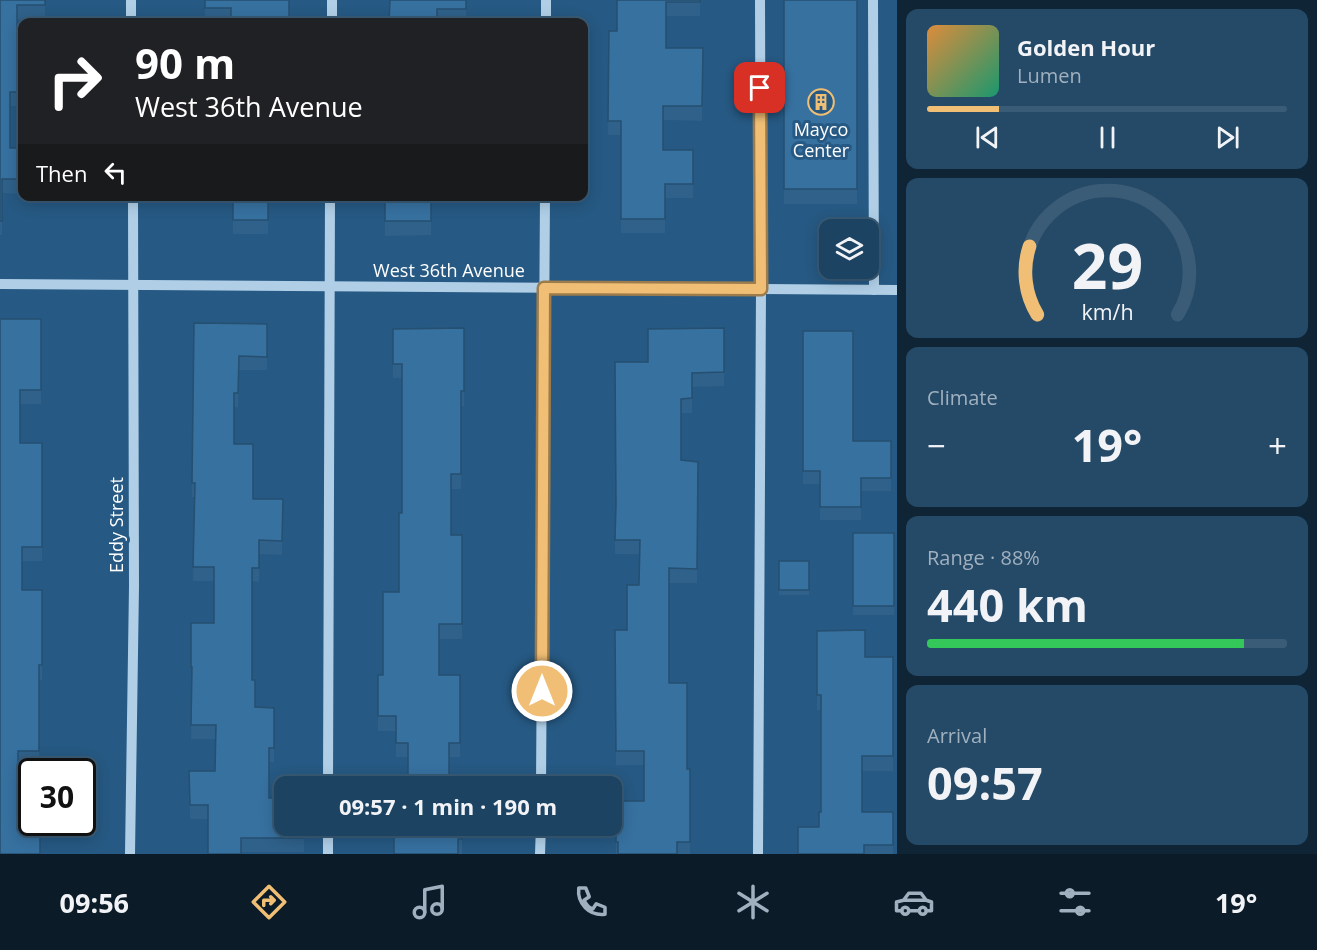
<!DOCTYPE html>
<html lang="en">
<head>
<meta charset="utf-8">
<style>
  body { margin:0; font-family:"Open Sans",sans-serif; background:#254a68; color:#f1f3f6; height:100vh; display:flex; flex-direction:column; font-size:22px; white-space:nowrap }
  * { box-sizing:border-box; margin:0 }
  p { font-size:20px; color:#a0b0be }
  .icon { flex:none; width:33px; height:33px; fill:none; stroke:currentColor; stroke-width:2; stroke-linecap:round; stroke-linejoin:round }
  .map { position:relative; flex:1; overflow:hidden }
  .drawer { display:flex; flex-direction:column; gap:9px; padding:9px; background:#0f2536; width:420px }
  .drawer>* { flex:none }
  .hud { position:absolute; left:18px; top:18px; width:570px; height:183px; border-radius:12px; box-shadow:0 3px 15px #0003,0 0 0 2px #3a5c77; background:#202124; color:#fff; overflow:hidden }
  .buttons { position:absolute; left:819px; top:219px; display:grid; gap:12px }
  .buttons a { display:grid; place-items:center; width:60px; height:60px; border-radius:12px; background:#1c4362; box-shadow:0 3px 15px #0003,0 0 0 2px #3a5c77; font-size:30px }
  .speed { position:absolute; left:18px; top:758px; display:flex; gap:12px; font-size:30px; font-weight:700; text-align:center }
  .speed>* { display:grid; place-content:center; width:78px; height:78px; border-radius:50%; background:#1c4362; box-shadow:0 3px 15px #0003,0 0 0 2px #3a5c77; line-height:1 }
  .speed .limit { border:3px solid #111; border-radius:9px; background:#fff; color:#111 }
  .pin { position:absolute; display:grid; place-items:center; width:51px; height:51px; color:#fff; margin:-26px; border-radius:12px; box-shadow:0 3px 9px #0006 }
  .me { position:absolute; width:66px; margin:-33px; rotate:0deg; stroke-linejoin:round; filter:drop-shadow(0 0 4px #0008) }
  .turn { display:flex; align-items:center; gap:21px; height:126px; padding:0 18px; font-size:27px }
  .turn .icon { width:78px; height:78px; stroke-width:2.5 }
  .turn b { display:block; font-size:42px; line-height:51px }
  .then { display:flex; align-items:center; height:57px; padding:0 18px; background:#0003; gap:12px; font-size:22px }
  .big { font-size:45px; font-weight:700; line-height:1.1 }
  .drawer .card { flex:1; display:flex; flex-direction:column; justify-content:center; gap:9px; min-width:0; padding:0 21px; border-radius:12px; background:#254a68 }
  .drawer .dial { align-items:center; gap:0 }
  .dial svg { height:156px; overflow:visible; fill:none; stroke:#3a5c77; stroke-width:7; stroke-linecap:round; text-anchor:middle }
  .dial text { fill:#f1f3f6; stroke:none }
  .song { display:flex; align-items:center; gap:18px }
  .cover { width:72px; height:72px; border-radius:9px; background:linear-gradient(135deg,hsl(30 70% 55%),hsl(160 70% 35%)) }
  .played { height:6px; border-radius:3px; background:linear-gradient(90deg,#f0bf75 20%,#3a5c77 20%) }
  .keys { display:flex; justify-content:space-around; direction:ltr }
  .heat { display:flex; justify-content:space-between; align-items:center; font-size:33px; direction:ltr }
  .charge { height:9px; border-radius:4px; background:linear-gradient(90deg,#34c759 88%,#3a5c77 0) }
  .trip { position:absolute; left:274px; top:776px; width:348px; height:60px; border-radius:12px; background:#1c4362; box-shadow:0 3px 15px #0003,0 0 0 2px #3a5c77; font-weight:700; line-height:60px; text-align:center }
  .tabs { display:flex; height:96px; justify-content:space-around; align-items:center; background:#0b1b27; color:#a0b0be }
  .tabs .icon { width:42px; height:42px }
  .tabs .active { color:#f0bf75 }
  .tabs b { font-size:27px; color:#f1f3f6 }
  main { display:flex; flex:1; min-height:0 }
  .map>svg:first-child { display:block }
</style>
</head>
<body>
<main>
<div class="map">
<svg width="897" height="854" viewBox="0 0 897 854">
  <rect width="100%" height="100%" fill="#265983"/>
  <g fill="none" stroke-linecap="round" stroke-linejoin="round">
    <g stroke="#b0cfe7" stroke-width="10">
      <polyline points="131,0 131,22"/>
      <polyline points="873,0 874,290"/>
      <polyline points="332,22 332,0"/>
      <polyline points="546,22 546,0"/>
      <polyline points="0,284 897,290"/>
      <polyline points="328,786 330,196"/>
      <polyline points="541,786 545,196"/>
      <polyline points="130,854 134,586 133,196"/>
      <polyline points="328,854 328,825"/>
      <polyline points="540,854 541,825"/>
      <polyline points="758,854 761,289 760,0"/>
    </g>
  </g>
  <g fill="#2f618a">
    <polygon points="0,0 45,0 45,19 17,19 17,59 22,59 22,106 10,106 10,148 22,148 22,194 2,193 2,235 0,235"/>
    <polygon points="205,0 289,22 205,22"/>
    <polygon points="466,0 466,22 389,22"/>
    <polygon points="617,0 700,0 700,16 666,16 666,48 703,63 702,121 663,120 663,150 693,150 693,198 665,198 665,233 621,233 621,135 608,135 609,31 617,31"/>
    <rect x="784" y="0" width="73" height="204"/>
    <rect x="233" y="196" width="35" height="38"/>
    <polygon points="385,196 431,196 431,235 385,236"/>
    <polygon points="0,319 41,319 41,404 20,404 20,443 42,443 42,561 22,561 22,590 42,590 42,680 39,680 39,765 18,765 18,806 0,854"/>
    <polygon points="194,323 267,324 267,370 239,370 238,407 234,407 234,444 253,499 283,499 282,555 259,554 259,582 252,581 252,680 255,707 274,708 274,762 269,762 269,798 304,825 304,852 241,852 208,819 190,819 189,771 215,771 216,739 191,739 192,681 191,623 214,623 214,581 193,581 194,497 192,497"/>
    <polygon points="464,328 464,406 461,406 461,489 451,489 451,535 462,535 462,639 439,639 439,675 460,675 460,757 396,757 396,731 378,731 378,675 383,675 399,592 402,513 402,378 393,378 393,329"/>
    <polygon points="724,328 724,386 692,387 692,413 681,413 681,460 698,462 697,583 669,583 669,683 687,769 690,769 690,854 616,854 616,801 644,801 644,765 616,765 615,630 627,630 639,585 640,554 615,554 615,540 648,362"/>
    <polygon points="803,331 853,441 891,441 891,491 861,491 861,520 820,520 820,484 803,484"/>
    <rect x="853" y="533" width="41" height="82"/>
    <rect x="779" y="561" width="30" height="34"/>
    <polygon points="817,631 865,657 893,657 893,771 862,771 862,812 893,812 893,854 798,854 819,827 821,812 821,710 817,710"/>
    <polygon points="394,825 462,825 462,854 458,854"/>
  </g>
  <g fill="#3771a0" stroke="#264f70" stroke-width="1.5">
    <polygon points="0,0 45,0 45,5 17,5 17,59 22,59 22,92 10,92 10,148 22,148 22,179 2,179 2,221 0,221"/>
    <polygon points="205,0 289,0 289,22 231,22 231,8 205,8"/>
    <polygon points="390,0 466,0 466,9 437,9 437,22 389,22"/>
    <polygon points="617,0 700,0 700,2 666,2 666,48 703,48 702,106 663,106 663,150 693,150 693,184 665,184 665,219 621,219 621,121 608,121 609,31 617,31"/>
    <rect x="784" y="0" width="73" height="189"/>
    <rect x="233" y="196" width="35" height="24"/>
    <rect x="385" y="196" width="46" height="25"/>
    <polygon points="0,319 41,319 41,390 20,390 20,443 42,443 42,547 22,547 22,590 42,590 42,665 39,665 39,751 18,751 18,806 32,806 32,822 40,822 40,854 0,854"/>
    <polygon points="194,323 267,324 267,357 239,356 238,393 234,393 234,444 253,444 253,499 283,499 282,541 259,540 259,568 252,568 252,680 255,680 255,707 274,708 274,748 269,748 269,798 285,798 285,825 304,825 304,838 241,838 241,854 208,854 208,805 190,805 189,771 215,771 216,725 191,725 192,667 191,667 191,623 214,623 214,567 193,567 195,483 192,483"/>
    <polygon points="464,328 464,391 461,391 461,474 451,474 451,535 462,535 462,624 439,624 439,675 460,675 460,743 449,743 449,786 408,786 408,743 396,743 396,716 378,716 378,675 383,675 383,592 399,592 399,513 402,513 402,364 393,364 393,329"/>
    <polygon points="724,328 724,372 692,373 692,398 681,399 681,460 698,462 697,569 669,568 669,683 687,683 687,769 690,769 690,842 677,842 677,854 618,854 618,842 616,842 616,801 644,801 644,751 616,751 615,630 627,630 627,585 639,585 640,540 615,540 616,504 615,362 648,362 648,329"/>
    <polygon points="803,331 853,331 853,441 891,441 891,478 861,478 861,507 820,507 820,471 803,471"/>
    <rect x="853" y="533" width="41" height="73"/>
    <rect x="779" y="561" width="30" height="29"/>
    <polygon points="865,630 865,657 893,657 893,756 862,756 862,812 893,812 893,845 864,845 864,854 798,854 798,827 819,827 819,812 821,812 821,695 817,695 817,631"/>
    <polygon points="394,825 462,825 462,839 458,839 458,854 394,854"/>
  </g>
  <g fill="none" stroke-linecap="round" stroke-linejoin="round">
    <g stroke="#9c7c4c" stroke-width="15">
      <polyline id="route" points="542,691 544,288 761,289 760,88"/>
    </g>
    <use href="#route" stroke="#f0bf75" stroke-width="10"/>
  </g>
  <defs>
    <g id="building-ring" transform="scale(1.35)"><circle r="9.5" fill="#265983" stroke="#f0bf75" stroke-width="1.5"/><path d="M-4-6H4V6H1V3H-1V6H-4ZM-2.5-4.3h1.7v1.8h-1.7ZM.8-4.3h1.7v1.8H.8ZM-2.5-1h1.7V.8h-1.7ZM.8-1h1.7V.8H.8Z" fill="#f0bf75"/></g>
  </defs>
  <g fill-rule="evenodd">
    <use href="#building-ring" x="821" y="102"/>
  </g>
  <g text-anchor="middle" stroke-width="6" stroke-linejoin="round" paint-order="stroke">
    <g font-size="18" fill="#fff" stroke="#265983">
      <text x="821" y="136">Mayco<tspan x="821" dy="21">Center</tspan></text>
    </g>
    <g font-size="18" fill="#fff" stroke="#265983">
      <text x="449" y="277">West 36th Avenue</text>
      <text transform="translate(117 525) rotate(-90)" y="6">Eddy Street</text>
    </g>
  </g>
</svg>
<div class="buttons">
<a><svg class="icon" aria-label="layers" viewBox="0 0 24 24"><path d="M12 4l9 5-9 5-9-5zM3 14l9 5 9-5"/></svg></a>
</div>
<div class="speed"><div class="limit">30</div></div>
<div class="pin" style="left:760px;top:88px;background:#d93025"><svg class="icon" aria-label="arrive" viewBox="0 0 24 24"><path d="M6 21V4h12l-3 4 3 4H6"/></svg></div>
<svg class="me" style="left:542px;top:691px" viewBox="-20 -20 40 40"><circle r="17" fill="#f0bf75" stroke="#fff" stroke-width="3"/><path d="M0-11L8 9 0 5-8 9z" fill="#fff"/></svg>
<div class="trip">09:57 · 1 min · 190 m</div>
<div class="hud">
<div class="turn"><svg class="icon" aria-label="right" viewBox="0 0 24 24"><path d="M7 20v-9h11M14 6l5 5-5 5"/></svg><div><b>90 m</b>West 36th Avenue</div></div>
<div class="then">Then<svg class="icon" aria-label="left" viewBox="0 0 24 24"><path d="M17 20v-9H6M10 6l-5 5 5 5"/></svg></div>
</div>
</div>
<section class="drawer">
<div class="card">
<div class="song"><i class="cover"></i><div><b>Golden Hour</b><p>Lumen</p></div></div>
<div class="played"></div>
<div class="keys"><svg class="icon" aria-label="previous" viewBox="0 0 24 24"><path d="M18 5L8 12l10 7zM5 5v14"/></svg><svg class="icon" aria-label="pause" viewBox="0 0 24 24"><path d="M8 5v14M16 5v14"/></svg><svg class="icon" aria-label="next" viewBox="0 0 24 24"><path d="M6 5l10 7-10 7zM19 5v14"/></svg></div>
</div>
<div class="card dial"><svg viewBox="0 0 100 80">
<path d="M14 69A42 42 0 1 1 86 69"/>
<path d="M14 69A42 42 0 0 1 10 34" stroke="#f0bf75"/>
<text x="50" y="56" font-size="32" font-weight="700">29</text>
<text x="50" y="72" font-size="11">km/h</text>
</svg></div>
<div class="card"><p>Climate</p>
<div class="heat"><a>−</a><b class="big">19°</b><a>+</a></div>
</div>
<div class="card"><p>Range · 88%</p><b class="big">440 km</b><div class="charge"></div></div>
<div class="card"><p>Arrival</p><b class="big">09:57</b></div>
</section>
</main>
<nav class="tabs">
<b>09:56</b>
<svg class="icon active" aria-label="directions" viewBox="0 0 24 24"><path d="M12 3l9 9-9 9-9-9zM9 14v-3h6M13 9l2 2-2 2"/></svg>
<svg class="icon" aria-label="music" viewBox="0 0 24 24"><path d="M9 18V5l10-2v13"/><circle cx="6" cy="18" r="3"/><circle cx="16" cy="16" r="3"/></svg>
<svg class="icon" aria-label="phone" viewBox="0 0 24 24"><path d="M5 4h4l2 5-3 2q2 4 5 5l2-3 5 2v4C11 20 4 13 5 4z"/></svg>
<svg class="icon" aria-label="climate" viewBox="0 0 24 24"><path d="M12 3v18M4 7l16 10M4 17L20 7"/></svg>
<svg class="icon" aria-label="car" viewBox="0 0 24 24"><path d="M5 17H2v-5l4-1 3-4h7l3 4 3 1v5h-3M9 17h6M6 11h13"/><circle cx="7" cy="17" r="2"/><circle cx="17" cy="17" r="2"/></svg>
<svg class="icon" aria-label="filters" viewBox="0 0 24 24"><path d="M4 7h16M4 17h16"/><circle cx="9" cy="7" r="2"/><circle cx="15" cy="17" r="2"/></svg>
<b>19°</b>
</nav>
</body>
</html>
